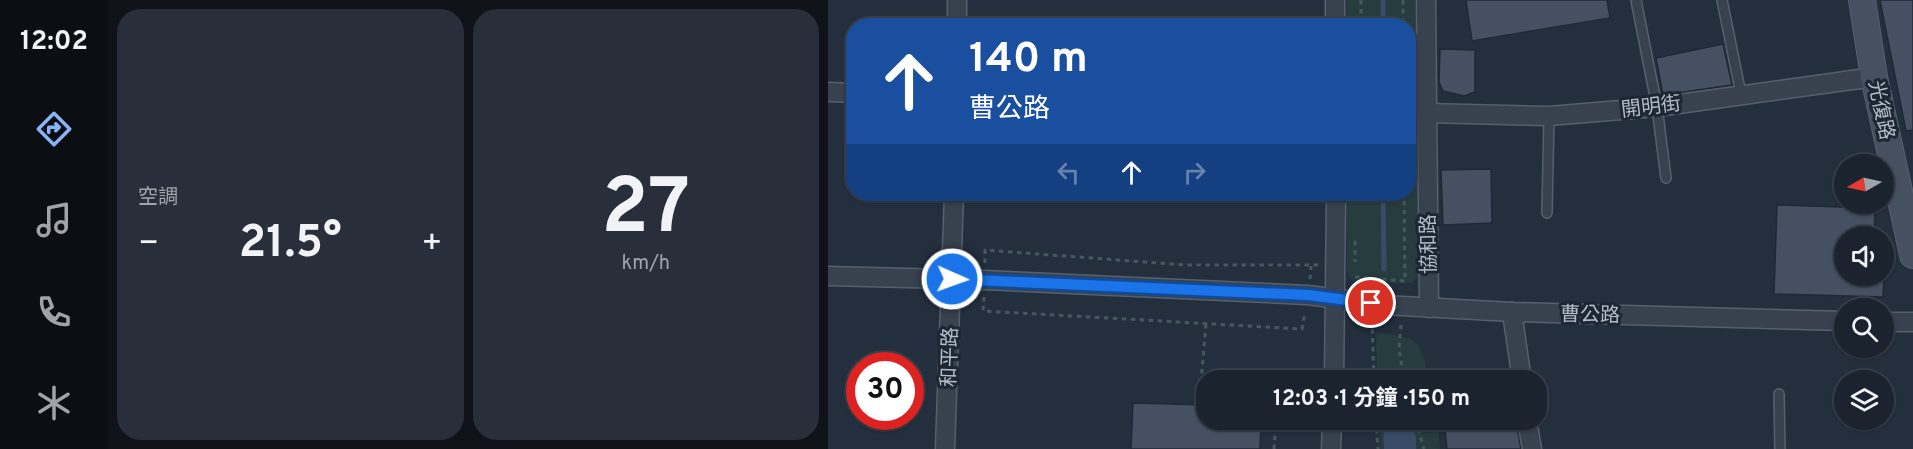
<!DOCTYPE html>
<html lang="zh-TW">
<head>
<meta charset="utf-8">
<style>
  body { margin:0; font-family:Overpass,"Noto Sans TC",sans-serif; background:#282f3a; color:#f1f3f6; height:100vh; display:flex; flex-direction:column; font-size:22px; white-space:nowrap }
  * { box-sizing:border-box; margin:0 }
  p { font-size:20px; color:#a0a4aa }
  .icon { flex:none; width:33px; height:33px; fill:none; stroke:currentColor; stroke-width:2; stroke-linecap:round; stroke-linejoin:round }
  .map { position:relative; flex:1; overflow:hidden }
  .drawer { display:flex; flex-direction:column; gap:9px; padding:9px; background:#0f1319; width:720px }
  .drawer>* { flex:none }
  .banner { position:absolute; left:18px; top:18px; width:570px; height:183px; border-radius:24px; box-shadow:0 2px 4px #0004,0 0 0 2px #39404a; background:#1a4fa0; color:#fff; overflow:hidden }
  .needle { width:39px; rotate:261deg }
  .controls { position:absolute; left:1006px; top:154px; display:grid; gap:12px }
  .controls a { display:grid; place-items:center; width:60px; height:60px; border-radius:50%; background:#1b232e; box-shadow:0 2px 4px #0004,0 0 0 2px #39404a; font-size:30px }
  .speed { position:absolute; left:18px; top:352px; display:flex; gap:12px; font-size:30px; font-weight:700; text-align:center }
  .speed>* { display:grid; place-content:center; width:78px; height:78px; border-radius:50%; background:#1b232e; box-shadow:0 2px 4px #0004,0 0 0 2px #39404a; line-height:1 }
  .speed .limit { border:9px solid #d22; background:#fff; color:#111 }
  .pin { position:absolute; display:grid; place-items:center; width:51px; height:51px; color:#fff; margin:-26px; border:3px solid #fff; border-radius:50%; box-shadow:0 2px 6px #0007 }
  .me { position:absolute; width:66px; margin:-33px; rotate:92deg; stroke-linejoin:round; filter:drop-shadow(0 0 4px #0008) }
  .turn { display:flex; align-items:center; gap:21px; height:126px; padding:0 24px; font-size:27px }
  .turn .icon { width:78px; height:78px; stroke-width:2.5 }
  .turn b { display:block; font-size:42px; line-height:51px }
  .lanes { display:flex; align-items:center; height:57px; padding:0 24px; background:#0003; justify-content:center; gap:30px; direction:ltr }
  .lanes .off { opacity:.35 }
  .big { font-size:45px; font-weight:700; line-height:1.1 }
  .drawer .widget { flex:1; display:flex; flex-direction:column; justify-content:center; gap:9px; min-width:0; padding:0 21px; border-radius:24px; background:#282f3a }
  .drawer .dial { align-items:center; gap:0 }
  .dial b { font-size:78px; line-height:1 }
  .heat { display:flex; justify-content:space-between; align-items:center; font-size:33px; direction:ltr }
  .drawer .tiles { flex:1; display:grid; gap:9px; grid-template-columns:repeat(2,1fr) }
  .trip { position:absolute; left:368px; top:370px; width:351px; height:60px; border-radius:24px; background:#1b232e; box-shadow:0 2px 4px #0004,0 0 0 2px #39404a; font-weight:700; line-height:60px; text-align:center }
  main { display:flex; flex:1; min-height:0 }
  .tabs { display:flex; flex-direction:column; width:108px; justify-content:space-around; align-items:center; background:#0b0e12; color:#a0a4aa }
  .tabs .icon { width:42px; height:42px }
  .tabs .on { color:#8ab4f8 }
  .tabs b { font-size:27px; color:#f1f3f6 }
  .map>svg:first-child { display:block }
</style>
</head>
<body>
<main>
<nav class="tabs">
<b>12:02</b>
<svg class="icon on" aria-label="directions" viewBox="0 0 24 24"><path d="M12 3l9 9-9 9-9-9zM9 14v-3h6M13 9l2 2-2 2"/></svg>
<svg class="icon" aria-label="music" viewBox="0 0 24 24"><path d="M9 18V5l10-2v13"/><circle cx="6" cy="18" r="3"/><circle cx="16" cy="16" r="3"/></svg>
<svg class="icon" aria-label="phone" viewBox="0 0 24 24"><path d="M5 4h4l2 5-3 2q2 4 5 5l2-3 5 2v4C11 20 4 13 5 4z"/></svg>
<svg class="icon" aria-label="climate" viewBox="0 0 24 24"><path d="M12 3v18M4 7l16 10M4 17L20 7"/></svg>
</nav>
<section class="drawer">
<div class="tiles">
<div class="widget"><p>空調</p>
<div class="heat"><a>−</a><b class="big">21.5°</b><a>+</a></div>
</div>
<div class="widget dial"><b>27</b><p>km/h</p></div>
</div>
</section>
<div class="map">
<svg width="1085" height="449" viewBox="0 0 1085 449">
  <rect width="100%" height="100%" fill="#242f3e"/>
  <g fill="#263c3f">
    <polygon points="519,0 587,0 591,275 584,283 526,283 519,271 518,194 580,194 580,26 518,25"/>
    <path d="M548 332C591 339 593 337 601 381H549Z"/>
    <polygon points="551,420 609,420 612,449 552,449"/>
  </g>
  <polygon fill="#394c67" points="580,421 588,436 588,449 556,449 555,425"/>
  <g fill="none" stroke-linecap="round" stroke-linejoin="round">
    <g stroke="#394c67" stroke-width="5">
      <polyline points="555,26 555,0"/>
      <polyline points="555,194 556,269"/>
    </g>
  </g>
  <g fill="#455162" stroke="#1f2835" stroke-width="1.5">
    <polygon points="638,0 779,0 782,18 644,41"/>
    <polygon points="1052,0 1085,0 1085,130 1078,131"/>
    <polygon points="895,44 904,85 835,95 828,58"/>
    <polygon points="612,49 647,50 647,92 636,96 615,91 611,82"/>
    <polygon points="663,169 664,223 615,225 613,170"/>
    <polygon points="949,205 1047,208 1046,237 1017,237 1017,276 1056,276 1055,297 946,294"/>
    <polygon points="305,403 378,405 378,420 433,420 432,449 303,449"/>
    <polygon points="616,420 688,420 693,449 619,449"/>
  </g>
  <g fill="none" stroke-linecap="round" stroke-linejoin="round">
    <g stroke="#565f6c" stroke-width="12">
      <g id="lane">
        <polyline points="808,0 829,107 838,178"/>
        <polyline points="894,0 913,94"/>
        <polyline points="719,213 721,116"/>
        <polyline points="951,394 952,449"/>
      </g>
    </g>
    <g stroke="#565f6c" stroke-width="21">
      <g id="street">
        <polyline points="507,0 507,26"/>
        <polyline points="598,0 601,308"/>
        <polyline points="129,26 129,0"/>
        <polyline points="0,92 26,93"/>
        <polyline points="599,113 721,116 829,107 1046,77"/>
        <polyline points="0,276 157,280 480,295 556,305 684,312 1017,321"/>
        <polyline points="684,312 694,381"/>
        <polyline points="1056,322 1085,322"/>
        <polyline points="506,381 508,194"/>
        <polyline points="699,420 704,449"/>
        <polyline points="117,449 126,194"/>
        <polyline points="503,449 504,420"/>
      </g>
    </g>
    <g stroke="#565f6c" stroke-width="28">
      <polyline id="secondary" points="1034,0 1046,77 1085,255"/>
    </g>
    <g stroke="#44595c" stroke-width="3" stroke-dasharray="4.5 4.5" stroke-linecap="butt">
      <polyline points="533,0 533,26"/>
      <polyline points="575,0 575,26"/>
      <polyline points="527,241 527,262"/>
      <polyline points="157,263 157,250 357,265 490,265"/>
      <polyline points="527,277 577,281 576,194"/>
      <polyline points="482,279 483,266"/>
      <polyline points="156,297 155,311 474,329 477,312"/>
      <polyline points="544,320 546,381"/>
      <polyline points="378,324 370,415 378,415"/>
      <polyline points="573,325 571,348 576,381"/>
      <polyline points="548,420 550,449"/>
      <polyline points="588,420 596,449"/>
      <polyline points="446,449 448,420"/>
    </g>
    <use href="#lane" stroke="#38414e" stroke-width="9"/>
    <use href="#street" stroke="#38414e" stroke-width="18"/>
    <use href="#secondary" stroke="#465061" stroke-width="26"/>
  </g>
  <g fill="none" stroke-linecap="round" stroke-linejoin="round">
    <g stroke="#114b97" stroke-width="15">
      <polyline id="route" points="124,279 480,295 543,303"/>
    </g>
    <use href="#route" stroke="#1a73e8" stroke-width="10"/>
  </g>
  <g text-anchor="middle" stroke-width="6" stroke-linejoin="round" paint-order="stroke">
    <g font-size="20" fill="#b4bcc9" stroke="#1d2633">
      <text transform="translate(823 106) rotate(-7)" y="7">開明街</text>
      <text transform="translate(1054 110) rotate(78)" y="7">光復路</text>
      <text transform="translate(600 244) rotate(-91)" y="7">協和路</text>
      <text transform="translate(762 314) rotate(1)" y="7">曹公路</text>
      <text transform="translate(121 357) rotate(-88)" y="7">和平路</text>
    </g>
  </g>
</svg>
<div class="controls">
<a><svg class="needle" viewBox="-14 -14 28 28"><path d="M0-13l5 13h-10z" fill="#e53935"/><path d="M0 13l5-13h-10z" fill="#a0a4aa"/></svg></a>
<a><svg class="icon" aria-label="sound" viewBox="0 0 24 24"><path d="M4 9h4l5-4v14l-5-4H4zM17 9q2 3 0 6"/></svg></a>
<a><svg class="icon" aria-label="search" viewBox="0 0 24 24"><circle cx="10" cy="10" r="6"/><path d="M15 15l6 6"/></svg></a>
<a><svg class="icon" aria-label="layers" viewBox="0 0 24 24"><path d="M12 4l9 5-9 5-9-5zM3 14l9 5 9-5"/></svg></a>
</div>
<div class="speed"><div class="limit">30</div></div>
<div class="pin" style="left:543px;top:303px;background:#d93025"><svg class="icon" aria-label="arrive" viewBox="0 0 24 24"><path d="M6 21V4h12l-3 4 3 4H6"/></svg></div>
<svg class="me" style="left:124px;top:279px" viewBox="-20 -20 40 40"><circle r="17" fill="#1a73e8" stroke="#fff" stroke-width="3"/><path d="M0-11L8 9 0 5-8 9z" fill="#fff"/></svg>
<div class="trip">12:03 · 1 分鐘 · 150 m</div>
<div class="banner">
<div class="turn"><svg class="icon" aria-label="ahead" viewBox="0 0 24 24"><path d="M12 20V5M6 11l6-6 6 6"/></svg><div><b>140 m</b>曹公路</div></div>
<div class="lanes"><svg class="icon off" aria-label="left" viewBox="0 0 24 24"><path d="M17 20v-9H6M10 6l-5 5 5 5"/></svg><svg class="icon" aria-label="ahead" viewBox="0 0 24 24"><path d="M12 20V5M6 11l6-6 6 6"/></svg><svg class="icon off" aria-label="right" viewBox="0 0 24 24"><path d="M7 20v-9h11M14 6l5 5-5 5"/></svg></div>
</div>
</div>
</main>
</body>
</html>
